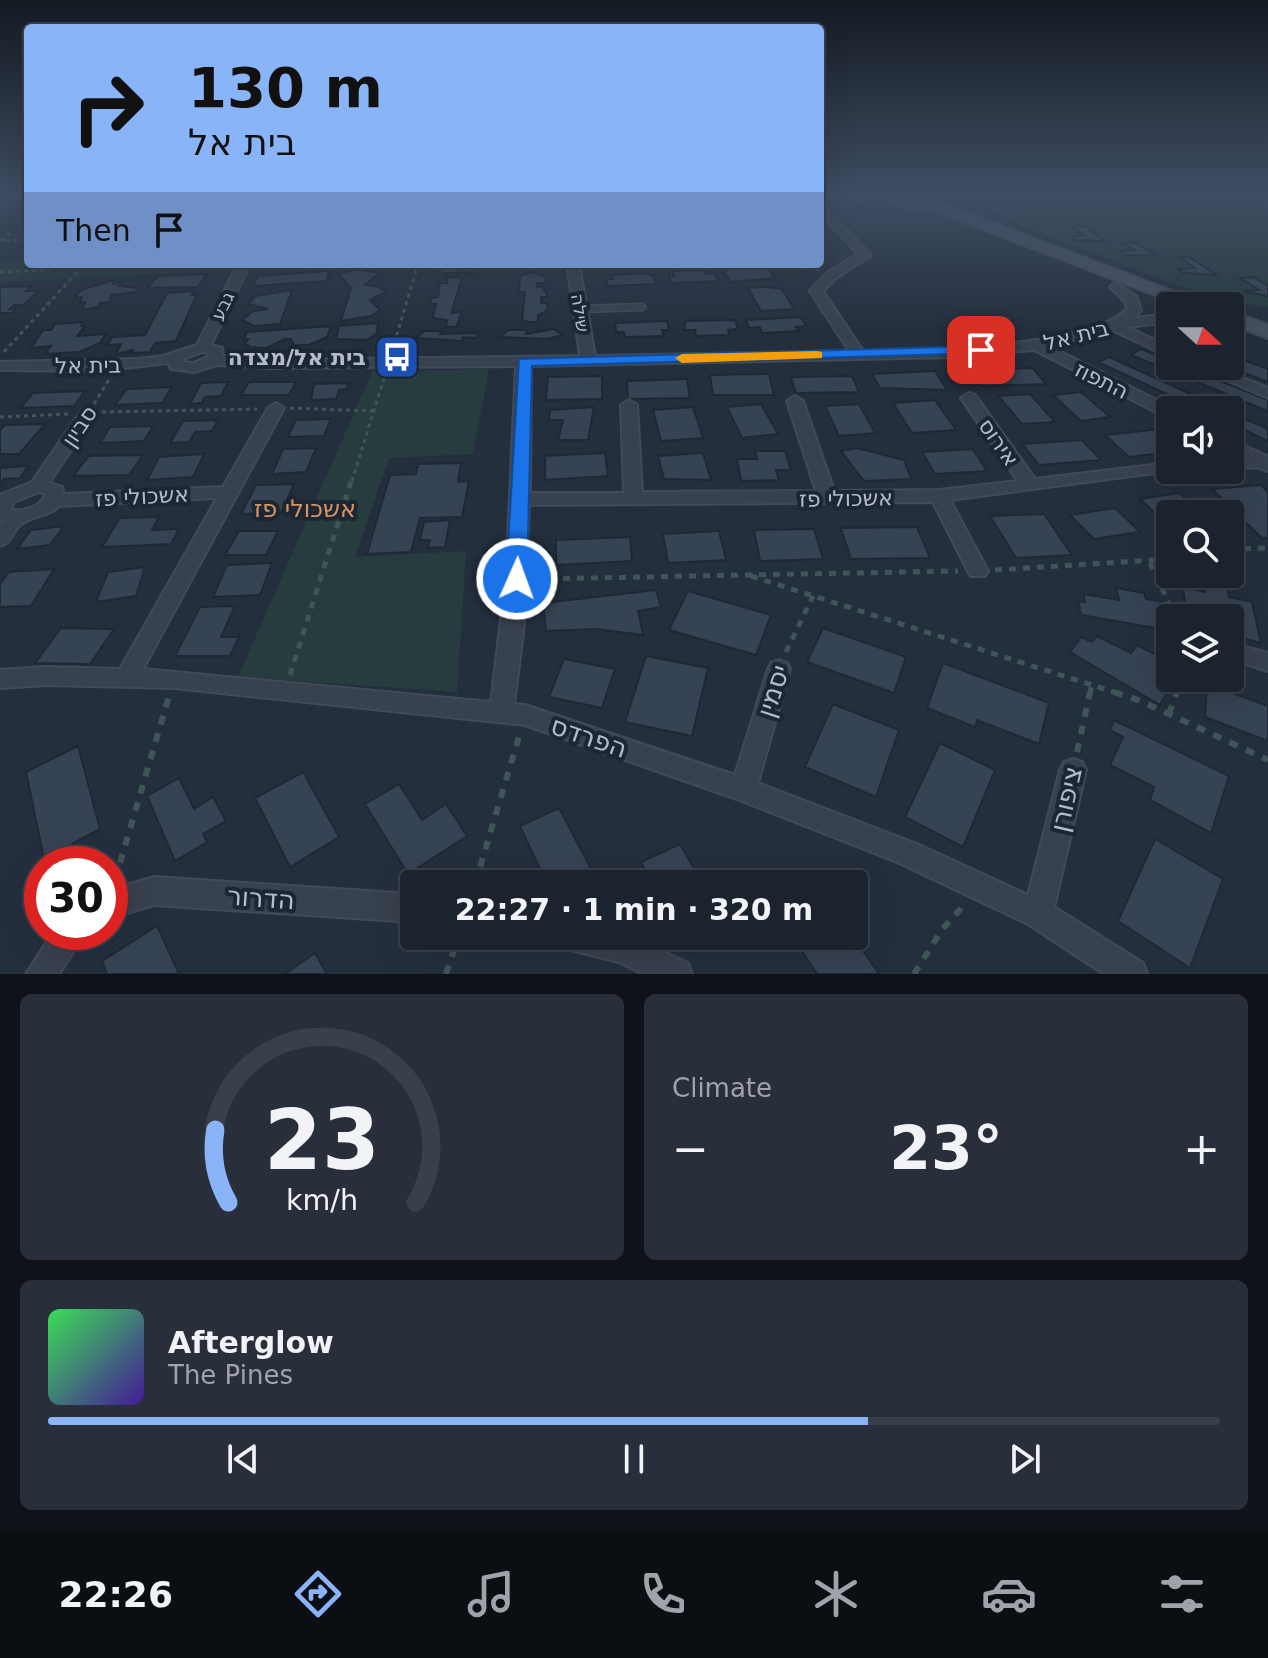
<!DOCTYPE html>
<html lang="en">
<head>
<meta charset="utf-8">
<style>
  body { margin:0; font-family:"DejaVu Sans",Heebo,sans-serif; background:#282f3a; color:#f1f3f6; height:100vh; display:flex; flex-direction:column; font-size:30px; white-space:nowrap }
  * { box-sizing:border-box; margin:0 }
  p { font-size:26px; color:#a0a4aa }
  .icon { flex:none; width:44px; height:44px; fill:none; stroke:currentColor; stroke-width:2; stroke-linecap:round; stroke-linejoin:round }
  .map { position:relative; height:974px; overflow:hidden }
  .sheet { display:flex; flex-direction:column; gap:20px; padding:20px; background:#0f1319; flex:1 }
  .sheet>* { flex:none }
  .banner { position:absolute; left:24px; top:24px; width:800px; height:244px; border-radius:8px; box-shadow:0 8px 32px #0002,0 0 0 2px #39404a; background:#8ab4f8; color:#111; overflow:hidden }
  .needle { width:52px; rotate:111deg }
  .controls { position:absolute; left:1156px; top:292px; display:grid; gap:16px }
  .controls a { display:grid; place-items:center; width:88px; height:88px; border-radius:8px; background:#1b232e; box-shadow:0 8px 32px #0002,0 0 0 2px #39404a; font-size:40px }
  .speed { position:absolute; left:24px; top:846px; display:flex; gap:16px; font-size:40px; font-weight:700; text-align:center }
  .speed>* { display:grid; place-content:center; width:104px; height:104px; border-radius:50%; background:#1b232e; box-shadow:0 8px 32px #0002,0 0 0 2px #39404a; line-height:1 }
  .speed .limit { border:12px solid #d22; background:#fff; color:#111 }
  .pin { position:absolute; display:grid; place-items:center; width:68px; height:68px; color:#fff; margin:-34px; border-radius:16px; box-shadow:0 4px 12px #0006 }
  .me { position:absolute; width:88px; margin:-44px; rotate:2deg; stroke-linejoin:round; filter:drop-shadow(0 0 6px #0008) }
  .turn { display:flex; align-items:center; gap:28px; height:168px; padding:0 32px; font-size:36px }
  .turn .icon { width:104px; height:104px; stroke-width:2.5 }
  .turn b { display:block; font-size:56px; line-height:68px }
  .then { display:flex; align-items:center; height:76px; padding:0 32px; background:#0003; gap:16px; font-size:30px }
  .big { font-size:60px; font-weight:800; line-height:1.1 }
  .sheet .tile { flex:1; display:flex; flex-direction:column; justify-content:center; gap:12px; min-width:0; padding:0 28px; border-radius:12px; background:#282f3a }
  .sheet .dial { align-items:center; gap:0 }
  .dial svg { height:208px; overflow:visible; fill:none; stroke:#39404a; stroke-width:7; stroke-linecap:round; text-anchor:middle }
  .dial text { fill:#f1f3f6; stroke:none }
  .song { display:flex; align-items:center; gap:24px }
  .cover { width:96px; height:96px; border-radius:12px; background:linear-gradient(135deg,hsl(130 70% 55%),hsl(260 70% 35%)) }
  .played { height:8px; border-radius:4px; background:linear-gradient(90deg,#8ab4f8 70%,#39404a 70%) }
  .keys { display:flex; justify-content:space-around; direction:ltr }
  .heat { display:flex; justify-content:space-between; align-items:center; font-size:44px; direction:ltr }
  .sheet .tiles { flex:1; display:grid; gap:20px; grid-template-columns:1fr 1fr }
  .tile:last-child { grid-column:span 2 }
  .trip { position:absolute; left:400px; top:870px; width:468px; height:80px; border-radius:8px; background:#1b232e; box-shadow:0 8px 32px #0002,0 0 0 2px #39404a; font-weight:800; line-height:80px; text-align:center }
  .menu { display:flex; height:128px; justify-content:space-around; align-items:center; background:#0b0e12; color:#a0a4aa }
  .menu .icon { width:56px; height:56px }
  .menu .selected { color:#8ab4f8 }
  .menu b { font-size:36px; color:#f1f3f6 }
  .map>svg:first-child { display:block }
</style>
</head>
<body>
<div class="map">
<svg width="1268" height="974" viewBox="0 0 1268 974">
  <rect width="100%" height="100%" fill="#242f3e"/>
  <g fill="#263c3f">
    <polygon points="965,193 1268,193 1268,307 1216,300 1015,223"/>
    <polygon points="28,261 28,264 336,264 0,282 0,262"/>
    <polygon points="489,369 473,454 389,458 355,557 466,551 457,692 238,677 372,372"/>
  </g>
  <g fill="#364354" stroke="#1f2835" stroke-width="2">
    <polygon points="1156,194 1167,194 1181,207 1170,207"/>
    <polygon points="1072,226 1085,226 1105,241 1075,240 1070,236 1084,236"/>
    <polygon points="1134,242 1158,256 1126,255 1120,251 1134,250 1122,243"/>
    <polygon points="1179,257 1189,257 1217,275 1184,273 1178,269 1195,268"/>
    <polygon points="445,264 478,264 485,265 479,272 443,273 438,270"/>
    <polygon points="766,266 775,278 731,282 723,270"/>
    <polygon points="355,269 379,273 365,285 377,286 386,292 370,300 380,310 371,316 341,321 351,288 338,274"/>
    <polygon points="704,270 706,274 715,274 718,281 671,283 669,276 674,276 673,271"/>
    <polygon points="329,271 327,281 253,286 257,276"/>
    <polygon points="531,272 545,277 546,283 537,283 537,287 543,287 548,297 541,297 541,303 547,303 547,311 538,315 538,322 528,322 522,320 525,292 519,292 520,276"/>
    <polygon points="644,273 653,276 656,284 608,286 606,279 613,279 612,275"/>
    <polygon points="207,274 198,287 147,288 158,276"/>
    <polygon points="447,277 462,278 453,307 452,313 462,312 456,327 446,327 447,320 433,318 436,304 430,304 431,298 438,297 440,283 447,283"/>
    <polygon points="1253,277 1268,286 1268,296 1243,291 1259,290 1240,278"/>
    <polygon points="114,280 113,284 121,283 119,286 138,288 137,292 112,295 109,302 100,303 98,307 82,310 85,302 80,303 82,297 75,298 81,290"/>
    <polygon points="32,286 26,291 38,291 24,305 14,305 10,309 16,308 12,313 0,313 0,287"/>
    <polygon points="766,287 782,289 794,309 761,311 748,288"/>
    <polygon points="292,290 280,324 254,326 242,320 253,311 268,309 248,304 255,296"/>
    <polygon points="194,291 192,295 197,294 176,341 155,343 150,352 132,353 133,350 116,354 121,344 107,345 112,337 145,335 167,293"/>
    <polygon points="801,317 806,326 796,327 799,331 762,333 760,327 749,328 746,320"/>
    <polygon points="735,320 738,329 728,330 729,335 696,336 695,330 685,330 684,325 687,321"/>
    <polygon points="667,321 669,330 662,330 664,336 625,337 624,332 616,332 615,323"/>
    <polygon points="83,322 81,326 85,326 77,336 106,334 100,343 79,352 45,354 51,346 31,348 43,330 51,330 55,324"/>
    <polygon points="378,323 377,333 367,340 336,339 339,326"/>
    <polygon points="331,326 327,337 309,345 294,345 291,339 285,339 266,348 251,347 245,344 248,339 244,339 247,332"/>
    <polygon points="554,329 562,335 548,339 500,337 508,330 527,330 526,334"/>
    <polygon points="424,331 442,331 440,334 478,333 477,338 463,337 462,341 416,338"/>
    <polygon points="1141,349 1170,361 1170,366 1183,366 1268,400 1268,411 1131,355"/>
    <polygon points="1230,355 1268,369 1268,382 1227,366 1230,366"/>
    <polygon points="1109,357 1226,410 1201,410 1098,362"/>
    <polygon points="1033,368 1046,384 981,386 969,370"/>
    <polygon points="935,371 947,390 880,388 872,374"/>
    <polygon points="769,374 774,395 713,395 710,375"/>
    <polygon points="602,376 602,399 546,400 548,377"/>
    <polygon points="852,376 859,392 796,393 791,377"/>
    <polygon points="687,379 690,398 628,399 627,381"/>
    <polygon points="228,382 221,396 205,397 202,403 190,404 201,383"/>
    <polygon points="249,382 296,382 289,395 241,395"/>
    <polygon points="349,383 346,389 339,390 336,399 311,400 314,384"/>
    <polygon points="172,387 162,403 115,405 127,389"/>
    <polygon points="85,391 74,406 21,408 33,393"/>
    <polygon points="1081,392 1110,417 1081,421 1053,395"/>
    <polygon points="1030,394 1055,422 1022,424 998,396"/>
    <polygon points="935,400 956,430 912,433 893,403"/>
    <polygon points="761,404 778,434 742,438 727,407"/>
    <polygon points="859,404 875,433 839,436 825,406"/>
    <polygon points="594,407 588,440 558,440 563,420 549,420 550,410"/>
    <polygon points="693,407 703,438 661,441 653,410"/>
    <polygon points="1230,412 1268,429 1268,441 1230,423"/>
    <polygon points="331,419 324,436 288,437 296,420"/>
    <polygon points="218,420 212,431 195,432 189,442 170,443 183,421"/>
    <polygon points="45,424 19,454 0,454 0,430 5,425"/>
    <polygon points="153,426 144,441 100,443 110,427"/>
    <polygon points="1161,429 1170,436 1170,452 1129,457 1105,435"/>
    <polygon points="1082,440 1101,460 1039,465 1022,444"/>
    <polygon points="316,448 306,472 272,474 283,449"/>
    <polygon points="857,448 904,460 911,479 864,481 841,451"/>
    <polygon points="973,449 987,471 935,474 922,452"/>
    <polygon points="755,451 785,451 791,470 776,470 779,480 741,481 737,459 757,459"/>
    <polygon points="605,453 608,476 545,480 545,456"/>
    <polygon points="703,453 711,480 664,479 658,456"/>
    <polygon points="204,454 193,477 147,480 159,457"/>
    <polygon points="143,455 129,475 73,476 89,456"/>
    <polygon points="461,463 458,482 469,481 462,517 420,518 411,552 367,554 390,475 416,474 418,464"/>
    <polygon points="28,466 20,478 4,479 0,485 0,468"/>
    <polygon points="294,484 281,513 241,514 256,485"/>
    <polygon points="1261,485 1268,492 1268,538 1262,538 1212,489"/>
    <polygon points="1179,493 1204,514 1170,514 1170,527 1140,499"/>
    <polygon points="1115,508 1140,532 1094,539 1070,515"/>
    <polygon points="1044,514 1072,555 1016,558 990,516"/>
    <polygon points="159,517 152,530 179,529 171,544 102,547 120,518"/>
    <polygon points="450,520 445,547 428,548 430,540 420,540 424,522"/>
    <polygon points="64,526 50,545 17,549 31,530"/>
    <polygon points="917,527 930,558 851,559 841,528"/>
    <polygon points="814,529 823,559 760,561 754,530"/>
    <polygon points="239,531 278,531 266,555 225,555"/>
    <polygon points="719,531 726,560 668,563 663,534"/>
    <polygon points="630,537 632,561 556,565 556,540"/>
    <polygon points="272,563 260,595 213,597 227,565"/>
    <polygon points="145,567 136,596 96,602 108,572"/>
    <polygon points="54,569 31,606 0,607 0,584 9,572"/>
    <polygon points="1203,580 1227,585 1229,597 1252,602 1261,643 1230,635 1230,618 1187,618 1183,587 1205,592"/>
    <polygon points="1116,588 1144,593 1146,599 1160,601 1166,620 1157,618 1161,629 1081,615 1078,601 1085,602 1083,594 1119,600"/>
    <polygon points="656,590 661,607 638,611 643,635 596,629 546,631 543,603"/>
    <polygon points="688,591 771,615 756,655 669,630"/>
    <polygon points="235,606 221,637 239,637 230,656 175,656 200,607"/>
    <polygon points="61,628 114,629 90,664 35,663"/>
    <polygon points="823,628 906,657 894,693 807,662"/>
    <polygon points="1097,636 1131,653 1137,645 1170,662 1170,678 1175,678 1160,705 1070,652 1081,637 1092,642"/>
    <polygon points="646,656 708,668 692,736 625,722"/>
    <polygon points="564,659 615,669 602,708 549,697"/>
    <polygon points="943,663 1049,703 1039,744 977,720 975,727 927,708"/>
    <polygon points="1207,684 1268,706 1268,741 1205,717"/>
    <polygon points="833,704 899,730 876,797 805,767"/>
    <polygon points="1114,720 1229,776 1211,833 1150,800 1154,787 1110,765 1123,737 1110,730"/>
    <polygon points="940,743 995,770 963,847 905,817"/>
    <polygon points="78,746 100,829 44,859 26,772"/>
    <polygon points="303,772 339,837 290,867 255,798"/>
    <polygon points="179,778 194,809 213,797 226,821 203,834 207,842 175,861 147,796"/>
    <polygon points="399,784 422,820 446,804 467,836 408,874 365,804"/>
    <polygon points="559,808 599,884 547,884 520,826"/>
    <polygon points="1155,839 1223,879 1190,968 1118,921"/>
    <polygon points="680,844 703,884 652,884 641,862"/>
    <polygon points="157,926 179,974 107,974 102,961"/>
    <polygon points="680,936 720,936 689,953"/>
    <polygon points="792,936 853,936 879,974 817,974"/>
    <polygon points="315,953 327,974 285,974"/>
  </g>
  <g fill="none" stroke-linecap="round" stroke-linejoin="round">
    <g stroke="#414a57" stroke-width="9">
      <g id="lane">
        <polyline points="846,193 859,199"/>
        <polyline points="580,309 642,307"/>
      </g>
    </g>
    <g stroke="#414a57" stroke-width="4">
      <g id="street">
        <path d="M820 203 871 255 836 278 823 291 863 351C922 349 1087 349 1127 309L1125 301 1110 287 1116 283 1136 296 1141 310 1134 318 1170 314V322L1127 327 1170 347V357L1112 330 1049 346 1176 410H1170V418L1164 416 1034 350 953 357 531 366 530 493H624L621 405 629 400 637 405 642 492 816 491 787 401 795 396 803 401 834 491 939 490 1018 481 961 398 969 393 975 395 1035 479 1170 463V470H1177L950 500 988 571 985 576H971L968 571 933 502 529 505 524 624 514 704 525 705 735 775 768 669 771 663 779 660 787 663 790 669 758 783 917 844 1028 895 1060 770 1064 762 1073 759 1082 762 1086 770 1054 907 1143 963 1147 974H1104L1028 924 897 862 737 799 525 725 174 688 47 685 0 688V670L47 667 120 669 217 498 59 506C48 517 35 515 23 523 12 529 13 543 0 546V526L5 520 0 519V495L32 482 82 410H94L96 413 49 483 62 487 64 494 223 487 268 408 276 403 284 408 143 669 491 702 506 580 516 366 270 368 217 365 194 372 171 369 168 363 99 371 0 370V362L138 359 163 356 197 345 238 264H250L211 345 222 348 223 356 270 360 580 356 567 264H579L595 356 849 351 810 291 828 272 858 254 820 212ZM202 352 209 353 208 357 193 363 183 362 182 359ZM39 492 46 494C40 507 25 512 11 510L14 502Z"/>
        <polygon points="1193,366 1213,366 1268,388 1268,398"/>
        <polygon points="1230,439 1268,457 1268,471 1257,467 1230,469 1230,459 1241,458 1230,451"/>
        <polygon points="1230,643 1268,653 1268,671 1230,659"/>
        <polygon points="154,877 414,894 414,922 154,905 110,918 110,890"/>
        <polygon points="53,932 86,932 59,974 26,974"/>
        <polygon points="555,936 629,936 688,963 692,974 643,974 619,962 559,947"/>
      </g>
    </g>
    <g stroke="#414a57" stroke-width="4">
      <g id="secondary">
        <polygon points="869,193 915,193 1211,306 1184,306 925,207 923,211 913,211"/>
        <polygon points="1230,311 1268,325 1268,338 1230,324"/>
      </g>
    </g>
    <g stroke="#3f5557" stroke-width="3" stroke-dasharray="4 4" stroke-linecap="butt">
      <polyline points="10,233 1,241 28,240"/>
      <polyline points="802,264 819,270"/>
      <polyline points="0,272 158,264"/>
      <polyline points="392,351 418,264"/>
      <polyline points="4,352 81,268"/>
      <polyline points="94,404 110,378"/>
      <polyline points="290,408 373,411"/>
      <polyline points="102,412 257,409"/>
      <polyline points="0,417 70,414"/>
      <polyline points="352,481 385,375"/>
    </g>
    <g stroke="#3f5557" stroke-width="5" stroke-dasharray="7 7" stroke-linecap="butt">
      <polyline points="1230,549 1268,548"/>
      <polyline points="1150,563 1176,618"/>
      <polyline points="995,570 1170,559"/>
      <polyline points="751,576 1120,694"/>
      <polyline points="535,579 958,571"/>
      <polyline points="786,652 813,596"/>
      <polyline points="290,675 352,479"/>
      <polyline points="1090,694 1092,684"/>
      <polyline points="1176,694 1182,678"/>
    </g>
    <g stroke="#3f5557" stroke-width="6" stroke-dasharray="9 9" stroke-linecap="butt">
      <polyline points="1114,692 1141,701 1268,760"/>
      <polyline points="1169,714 1177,692"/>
      <polyline points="1077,752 1090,692"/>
      <polyline points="115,880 169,696"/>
      <polyline points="475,884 520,733"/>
      <polyline points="446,974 459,936"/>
      <polyline points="914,974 941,931 964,905"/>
    </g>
    <use href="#lane" stroke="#38414e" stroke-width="6"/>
    <use href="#street" fill="#38414e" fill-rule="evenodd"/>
    <use href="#secondary" fill="#465061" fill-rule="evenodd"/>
  </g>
  <linearGradient id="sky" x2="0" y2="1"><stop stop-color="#141a22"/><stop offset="0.59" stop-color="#3f4d63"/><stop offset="1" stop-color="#3f4d63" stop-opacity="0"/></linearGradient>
  <rect width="1268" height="329" fill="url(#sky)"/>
  <polygon fill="#1a73e8" stroke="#114b97" stroke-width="2" points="981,346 988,350 986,353 532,366 527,579 517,586 506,579 519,359"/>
  <polygon fill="#f59e0b" points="817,351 822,352 822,358 682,363 675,358 682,354"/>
  <defs>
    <g id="bus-square" transform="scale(2.3)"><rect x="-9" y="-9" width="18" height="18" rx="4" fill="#1a4fb4" stroke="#1d2633"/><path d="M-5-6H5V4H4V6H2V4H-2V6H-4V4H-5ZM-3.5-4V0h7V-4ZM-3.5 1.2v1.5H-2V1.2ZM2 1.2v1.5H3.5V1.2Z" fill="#fff"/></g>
  </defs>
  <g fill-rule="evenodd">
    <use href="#bus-square" x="397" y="357"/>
  </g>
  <g text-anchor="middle" stroke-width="8" stroke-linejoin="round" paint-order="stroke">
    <g font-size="18" fill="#b4bcc9" stroke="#1d2633">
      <text transform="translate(223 306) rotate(-63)" y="6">גבע</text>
      <text transform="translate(580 313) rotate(81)" y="6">שילה</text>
    </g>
    <g font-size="22" fill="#b4bcc9" stroke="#1d2633">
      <text transform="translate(1076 335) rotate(-14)" y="8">בית אל</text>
      <text transform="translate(88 365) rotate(-1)" y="8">בית אל</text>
      <text transform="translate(1102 380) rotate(26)" y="8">התפוז</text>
      <text transform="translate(79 426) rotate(-56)" y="8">סביון</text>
      <text transform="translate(999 442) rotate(55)" y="8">אירוס</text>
      <text transform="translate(142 496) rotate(-3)" y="8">אשכולי פז</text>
      <text transform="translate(846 498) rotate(-1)" y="8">אשכולי פז</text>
    </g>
    <g font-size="22" font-weight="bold" fill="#b4bcc9" stroke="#1d2633" text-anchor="end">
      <text x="366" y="365">בית אל/מצדה</text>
    </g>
    <g font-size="24" fill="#d59563" stroke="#1d2633">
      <text x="305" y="517">אשכולי פז</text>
    </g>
    <g font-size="26" fill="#b4bcc9" stroke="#1d2633">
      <text transform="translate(773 691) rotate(-72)" y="9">יסמין</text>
      <text transform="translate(589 737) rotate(19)" y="9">הפרדס</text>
      <text transform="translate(1066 799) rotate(-77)" y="9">ציפורן</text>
      <text transform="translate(261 898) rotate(4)" y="9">הדרור</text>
    </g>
  </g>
</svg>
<div class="controls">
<a><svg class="needle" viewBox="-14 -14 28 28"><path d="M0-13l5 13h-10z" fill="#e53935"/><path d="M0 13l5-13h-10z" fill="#a0a4aa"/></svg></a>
<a><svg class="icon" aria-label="sound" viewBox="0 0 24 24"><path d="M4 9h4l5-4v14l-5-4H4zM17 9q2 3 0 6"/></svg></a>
<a><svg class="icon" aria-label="search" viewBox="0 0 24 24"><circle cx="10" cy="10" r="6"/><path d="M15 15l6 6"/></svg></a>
<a><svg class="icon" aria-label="layers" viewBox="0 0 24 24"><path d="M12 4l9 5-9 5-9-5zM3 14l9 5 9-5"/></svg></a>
</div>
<div class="speed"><div class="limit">30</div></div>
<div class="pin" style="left:981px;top:350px;background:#d93025"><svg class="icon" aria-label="arrive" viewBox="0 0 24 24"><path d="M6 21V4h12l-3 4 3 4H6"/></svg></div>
<svg class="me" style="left:517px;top:579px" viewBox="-20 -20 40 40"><circle r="17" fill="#1a73e8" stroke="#fff" stroke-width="3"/><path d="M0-11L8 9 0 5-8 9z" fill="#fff"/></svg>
<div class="trip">22:27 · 1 min · 320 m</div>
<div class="banner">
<div class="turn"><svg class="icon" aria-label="right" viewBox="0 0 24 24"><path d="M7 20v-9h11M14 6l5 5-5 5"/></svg><div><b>130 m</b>בית אל</div></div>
<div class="then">Then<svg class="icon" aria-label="arrive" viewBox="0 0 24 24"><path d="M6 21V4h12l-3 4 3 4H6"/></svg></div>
</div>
</div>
<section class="sheet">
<div class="tiles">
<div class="tile dial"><svg viewBox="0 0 100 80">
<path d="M14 69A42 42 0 1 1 86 69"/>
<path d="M14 69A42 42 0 0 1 9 41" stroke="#8ab4f8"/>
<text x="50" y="56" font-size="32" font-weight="700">23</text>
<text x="50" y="72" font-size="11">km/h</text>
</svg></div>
<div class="tile"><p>Climate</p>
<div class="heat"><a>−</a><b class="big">23°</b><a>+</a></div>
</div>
<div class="tile">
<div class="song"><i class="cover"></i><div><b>Afterglow</b><p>The Pines</p></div></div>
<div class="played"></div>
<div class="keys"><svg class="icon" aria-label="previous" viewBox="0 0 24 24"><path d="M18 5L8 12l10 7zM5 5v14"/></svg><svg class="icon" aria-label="pause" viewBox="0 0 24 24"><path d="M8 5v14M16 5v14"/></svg><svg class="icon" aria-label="next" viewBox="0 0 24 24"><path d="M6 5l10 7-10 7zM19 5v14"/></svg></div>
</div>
</div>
</section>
<nav class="menu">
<b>22:26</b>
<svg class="icon selected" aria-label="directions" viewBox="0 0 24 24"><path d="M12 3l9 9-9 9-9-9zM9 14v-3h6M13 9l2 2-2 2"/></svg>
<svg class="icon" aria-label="music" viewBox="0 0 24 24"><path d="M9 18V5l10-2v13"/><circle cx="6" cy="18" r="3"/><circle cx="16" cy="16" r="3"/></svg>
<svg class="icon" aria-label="phone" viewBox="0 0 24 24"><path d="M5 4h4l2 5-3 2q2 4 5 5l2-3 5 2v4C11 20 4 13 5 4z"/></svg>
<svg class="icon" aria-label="climate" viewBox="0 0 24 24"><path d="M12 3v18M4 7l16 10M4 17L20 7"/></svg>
<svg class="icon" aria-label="car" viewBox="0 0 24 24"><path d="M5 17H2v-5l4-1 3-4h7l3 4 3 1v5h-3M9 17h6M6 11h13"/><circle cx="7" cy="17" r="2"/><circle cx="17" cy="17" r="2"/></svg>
<svg class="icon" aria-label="filters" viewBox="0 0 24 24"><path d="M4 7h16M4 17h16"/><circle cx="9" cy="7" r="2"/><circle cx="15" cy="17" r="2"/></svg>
</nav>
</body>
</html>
